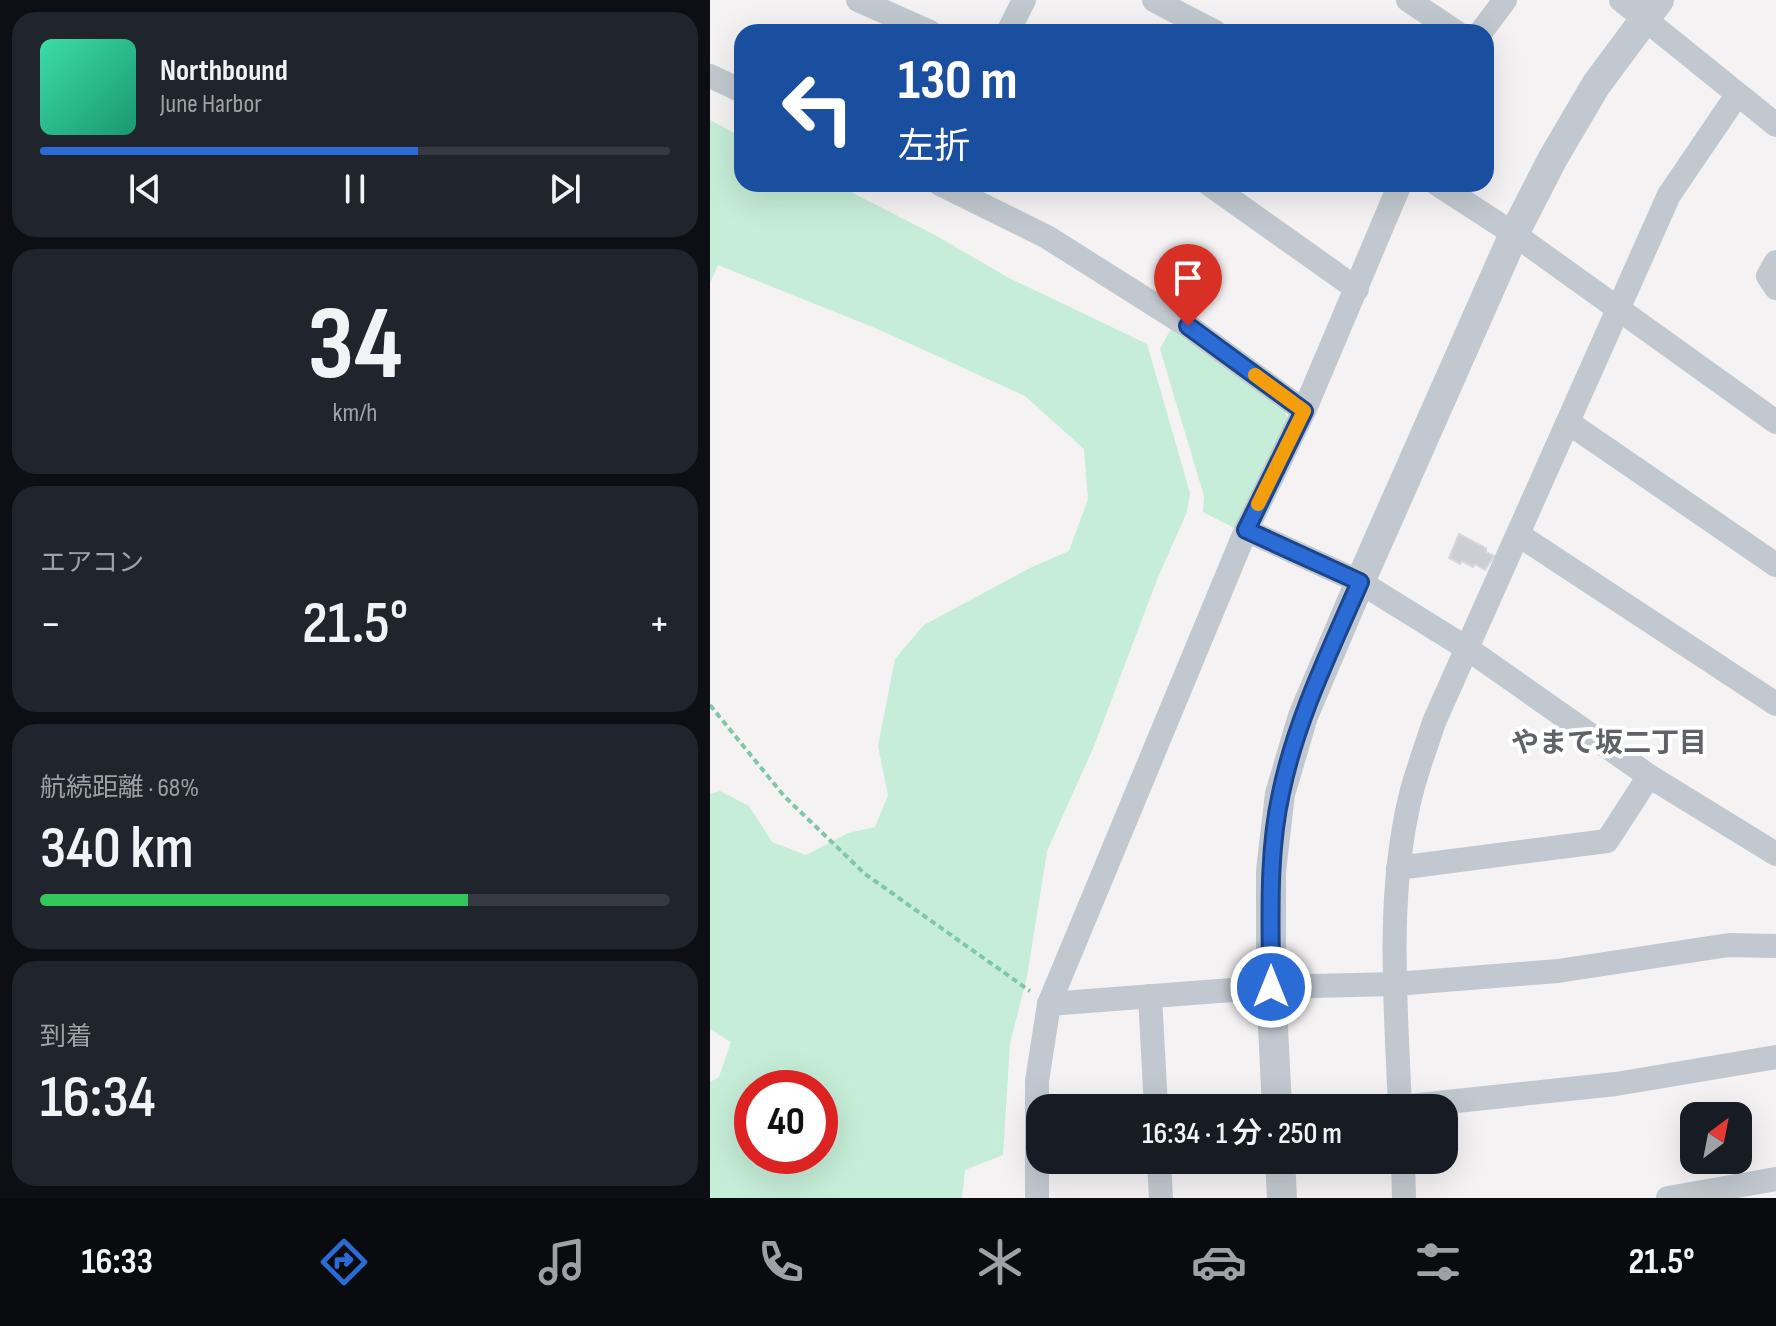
<!DOCTYPE html>
<html lang="ja">
<head>
<meta charset="utf-8">
<style>
  body { margin:0; font-family:"Sofia Sans Condensed","Noto Sans JP",sans-serif; background:#20242c; color:#f1f3f6; height:100vh; display:flex; flex-direction:column; font-size:30px; white-space:nowrap }
  * { box-sizing:border-box; margin:0 }
  p { font-size:26px; color:#9ea1a6 }
  .icon { flex:none; width:44px; height:44px; fill:none; stroke:currentColor; stroke-width:2; stroke-linecap:round; stroke-linejoin:round }
  .map { position:relative; flex:1; overflow:hidden }
  .panel { display:flex; flex-direction:column; gap:12px; padding:12px; background:#0d0f14; width:710px }
  .panel>* { flex:none }
  .banner { position:absolute; left:24px; top:24px; width:760px; height:168px; border-radius:24px; box-shadow:0 8px 32px #0002; background:#1a4fa0; color:#fff; overflow:hidden }
  .needle { width:52px; rotate:32deg }
  .fabs { position:absolute; left:970px; top:1102px; display:grid; gap:16px }
  .fabs a { display:grid; place-items:center; width:72px; height:72px; border-radius:16px; background:#171b24; box-shadow:0 8px 32px #0002; font-size:40px }
  .speed { position:absolute; left:24px; top:1070px; display:flex; gap:16px; font-size:40px; font-weight:700; text-align:center }
  .speed>* { display:grid; place-content:center; width:104px; height:104px; border-radius:50%; background:#171b24; box-shadow:0 8px 32px #0002; line-height:1 }
  .speed .limit { border:12px solid #d22; background:#fff; color:#111 }
  .pin { position:absolute; display:grid; place-items:center; width:68px; height:68px; color:#fff; margin:-82px -34px; border-radius:50% 50% 50% 0; rotate:-45deg; box-shadow:0 0 8px #0007 }
  .pin .icon { rotate:45deg }
  .me { position:absolute; width:88px; margin:-44px; rotate:0deg; stroke-linejoin:round; filter:drop-shadow(0 0 6px #0008) }
  .turn { display:flex; align-items:center; gap:28px; height:168px; padding:0 32px; font-size:36px }
  .turn .icon { width:104px; height:104px; stroke-width:2.5 }
  .turn b { display:block; font-size:56px; line-height:68px }
  .big { font-size:60px; font-weight:600; line-height:1.1 }
  .panel .tile { flex:1; display:flex; flex-direction:column; justify-content:center; gap:12px; min-width:0; padding:0 28px; border-radius:24px; background:#20242c }
  .panel .dial { align-items:center; gap:0 }
  .dial b { font-size:104px; line-height:1 }
  .song { display:flex; align-items:center; gap:24px }
  .cover { width:96px; height:96px; border-radius:12px; background:linear-gradient(135deg,hsl(160 70% 55%),hsl(160 70% 35%)) }
  .played { height:8px; border-radius:4px; background:linear-gradient(90deg,#2a6bd6 60%,#363941 60%) }
  .keys { display:flex; justify-content:space-around; direction:ltr }
  .heat { display:flex; justify-content:space-between; align-items:center; font-size:44px; direction:ltr }
  .charge { height:12px; border-radius:6px; background:linear-gradient(90deg,#34c759 68%,#363941 0) }
  .trip { position:absolute; left:316px; top:1094px; width:432px; height:80px; border-radius:24px; background:#171b24; box-shadow:0 8px 32px #0002; font-weight:600; line-height:80px; text-align:center }
  .dock { display:flex; height:128px; justify-content:space-around; align-items:center; background:#090b0e; color:#9ea1a6 }
  .dock .icon { width:56px; height:56px }
  .dock .on { color:#2a6bd6 }
  .dock b { font-size:36px; color:#f1f3f6 }
  main { display:flex; flex:1; min-height:0 }
  .map>svg:first-child { display:block }
</style>
</head>
<body>
<main>
<section class="panel">
<div class="tile">
<div class="song"><i class="cover"></i><div><b>Northbound</b><p>June Harbor</p></div></div>
<div class="played"></div>
<div class="keys"><svg class="icon" aria-label="previous" viewBox="0 0 24 24"><path d="M18 5L8 12l10 7zM5 5v14"/></svg><svg class="icon" aria-label="pause" viewBox="0 0 24 24"><path d="M8 5v14M16 5v14"/></svg><svg class="icon" aria-label="next" viewBox="0 0 24 24"><path d="M6 5l10 7-10 7zM19 5v14"/></svg></div>
</div>
<div class="tile dial"><b>34</b><p>km/h</p></div>
<div class="tile"><p>エアコン</p>
<div class="heat"><a>−</a><b class="big">21.5°</b><a>+</a></div>
</div>
<div class="tile"><p>航続距離 · 68%</p><b class="big">340 km</b><div class="charge"></div></div>
<div class="tile"><p>到着</p><b class="big">16:34</b></div>
</section>
<div class="map">
<svg width="1066" height="1198" viewBox="0 0 1066 1198">
  <rect width="100%" height="100%" fill="#f4f2f2"/>
  <g fill="#c5edd7" fill-rule="evenodd">
    <path d="M0 120 32 137V184H125L225 235 299 278 437 344 480 493 477 512 448 577 384 746 337 851 317 977 300 1043 293 1155 255 1170 252 1198H0V1082L9 1077 21 1042 0 1029V794L10 791 39 806 62 842 96 855 138 833 165 827 178 795 168 746 185 659 214 625 320 568 359 551 378 499 374 449 315 396 170 330 8 265 0 283ZM42 1088H110V1156H42Z"/>
    <polygon points="461,329 574,407 579,424 530,531 493,512 494,496 450,349"/>
  </g>
  <polygon fill="#ccced4" stroke="#d7d8dd" stroke-width="2" points="749,534 776,548 776,552 784,556 775,570 765,564 763,567 752,561 750,564 739,558"/>
  <g fill="none" stroke-linecap="round" stroke-linejoin="round">
    <polyline stroke="#80c8a9" stroke-width="4" stroke-dasharray="6 4" stroke-linecap="butt" points="0,705 74,796 155,874 320,991"/>
    <g stroke="#c1c8cf" stroke-width="24">
      <polyline points="148,0 220,32"/>
      <polyline points="444,0 505,32"/>
      <polyline points="698,0 746,32"/>
      <polyline points="911,0 1066,125"/>
      <polyline points="298,32 314,0"/>
      <polyline points="771,32 795,0"/>
      <polyline points="0,76 32,91"/>
      <polyline points="230,184 337,237 478,326 594,411"/>
      <polyline points="499,184 647,289"/>
      <polyline points="727,184 804,234 1066,422"/>
      <polyline points="1066,262 1058,276 1066,288"/>
      <polyline points="859,423 1066,565"/>
      <polyline points="536,530 650,582 758,649 939,776 1066,854"/>
      <polyline points="809,535 1066,704"/>
      <polyline points="688,868 897,841 939,776"/>
      <polyline points="440,996 446,1108"/>
      <polyline points="339,1004 561,987 685,984 848,971 1019,945 1066,946"/>
      <polyline points="690,1107 906,1084 1066,1057"/>
      <path d="M690 1108C686 1005 676 900 700 798 706 773 716 747 724 722L959 195 1027 95"/>
      <polyline points="449,1160 451,1198"/>
      <polyline points="693,1160 694,1198"/>
      <polyline points="327,1198 327,1081 339,1004 536,530 594,411 690,184"/>
      <polyline points="958,1198 1066,1179"/>
    </g>
    <g stroke="#c1c8cf" stroke-width="30">
      <polyline points="567,1108 561,987 561,871 570,794 593,716 650,582 804,234 843,158 886,85 949,0"/>
      <polyline points="570,1160 572,1198"/>
    </g>
  </g>
  <g fill="none" stroke-linecap="round" stroke-linejoin="round">
    <g stroke="#1b468b" stroke-width="20">
      <path id="route" d="M478 326 594 411 536 530 650 582C620 651 586 720 571 793 557 856 561 923 561 987"/>
    </g>
    <use href="#route" stroke="#2a6bd6" stroke-width="14"/>
    <polyline stroke="#f59e0b" stroke-width="14" points="545,375 594,411 548,504"/>
  </g>
  <g text-anchor="middle" stroke-width="8" stroke-linejoin="round" paint-order="stroke">
    <g font-size="28" font-weight="bold" fill="#5f6266" stroke="#fff">
      <text x="899" y="752">やまて坂二丁目</text>
    </g>
  </g>
</svg>
<div class="fabs">
<a><svg class="needle" viewBox="-14 -14 28 28"><path d="M0-13l5 13h-10z" fill="#e53935"/><path d="M0 13l5-13h-10z" fill="#9ea1a6"/></svg></a>
</div>
<div class="speed"><div class="limit">40</div></div>
<div class="pin" style="left:478px;top:326px;background:#d93025"><svg class="icon" aria-label="arrive" viewBox="0 0 24 24"><path d="M6 21V4h12l-3 4 3 4H6"/></svg></div>
<svg class="me" style="left:561px;top:987px" viewBox="-20 -20 40 40"><circle r="17" fill="#2a6bd6" stroke="#fff" stroke-width="3"/><path d="M0-11L8 9 0 5-8 9z" fill="#fff"/></svg>
<div class="trip">16:34 · 1 分 · 250 m</div>
<div class="banner">
<div class="turn"><svg class="icon" aria-label="left" viewBox="0 0 24 24"><path d="M17 20v-9H6M10 6l-5 5 5 5"/></svg><div><b>130 m</b>左折</div></div>
</div>
</div>
</main>
<nav class="dock">
<b>16:33</b>
<svg class="icon on" aria-label="directions" viewBox="0 0 24 24"><path d="M12 3l9 9-9 9-9-9zM9 14v-3h6M13 9l2 2-2 2"/></svg>
<svg class="icon" aria-label="music" viewBox="0 0 24 24"><path d="M9 18V5l10-2v13"/><circle cx="6" cy="18" r="3"/><circle cx="16" cy="16" r="3"/></svg>
<svg class="icon" aria-label="phone" viewBox="0 0 24 24"><path d="M5 4h4l2 5-3 2q2 4 5 5l2-3 5 2v4C11 20 4 13 5 4z"/></svg>
<svg class="icon" aria-label="climate" viewBox="0 0 24 24"><path d="M12 3v18M4 7l16 10M4 17L20 7"/></svg>
<svg class="icon" aria-label="car" viewBox="0 0 24 24"><path d="M5 17H2v-5l4-1 3-4h7l3 4 3 1v5h-3M9 17h6M6 11h13"/><circle cx="7" cy="17" r="2"/><circle cx="17" cy="17" r="2"/></svg>
<svg class="icon" aria-label="filters" viewBox="0 0 24 24"><path d="M4 7h16M4 17h16"/><circle cx="9" cy="7" r="2"/><circle cx="15" cy="17" r="2"/></svg>
<b>21.5°</b>
</nav>
</body>
</html>
